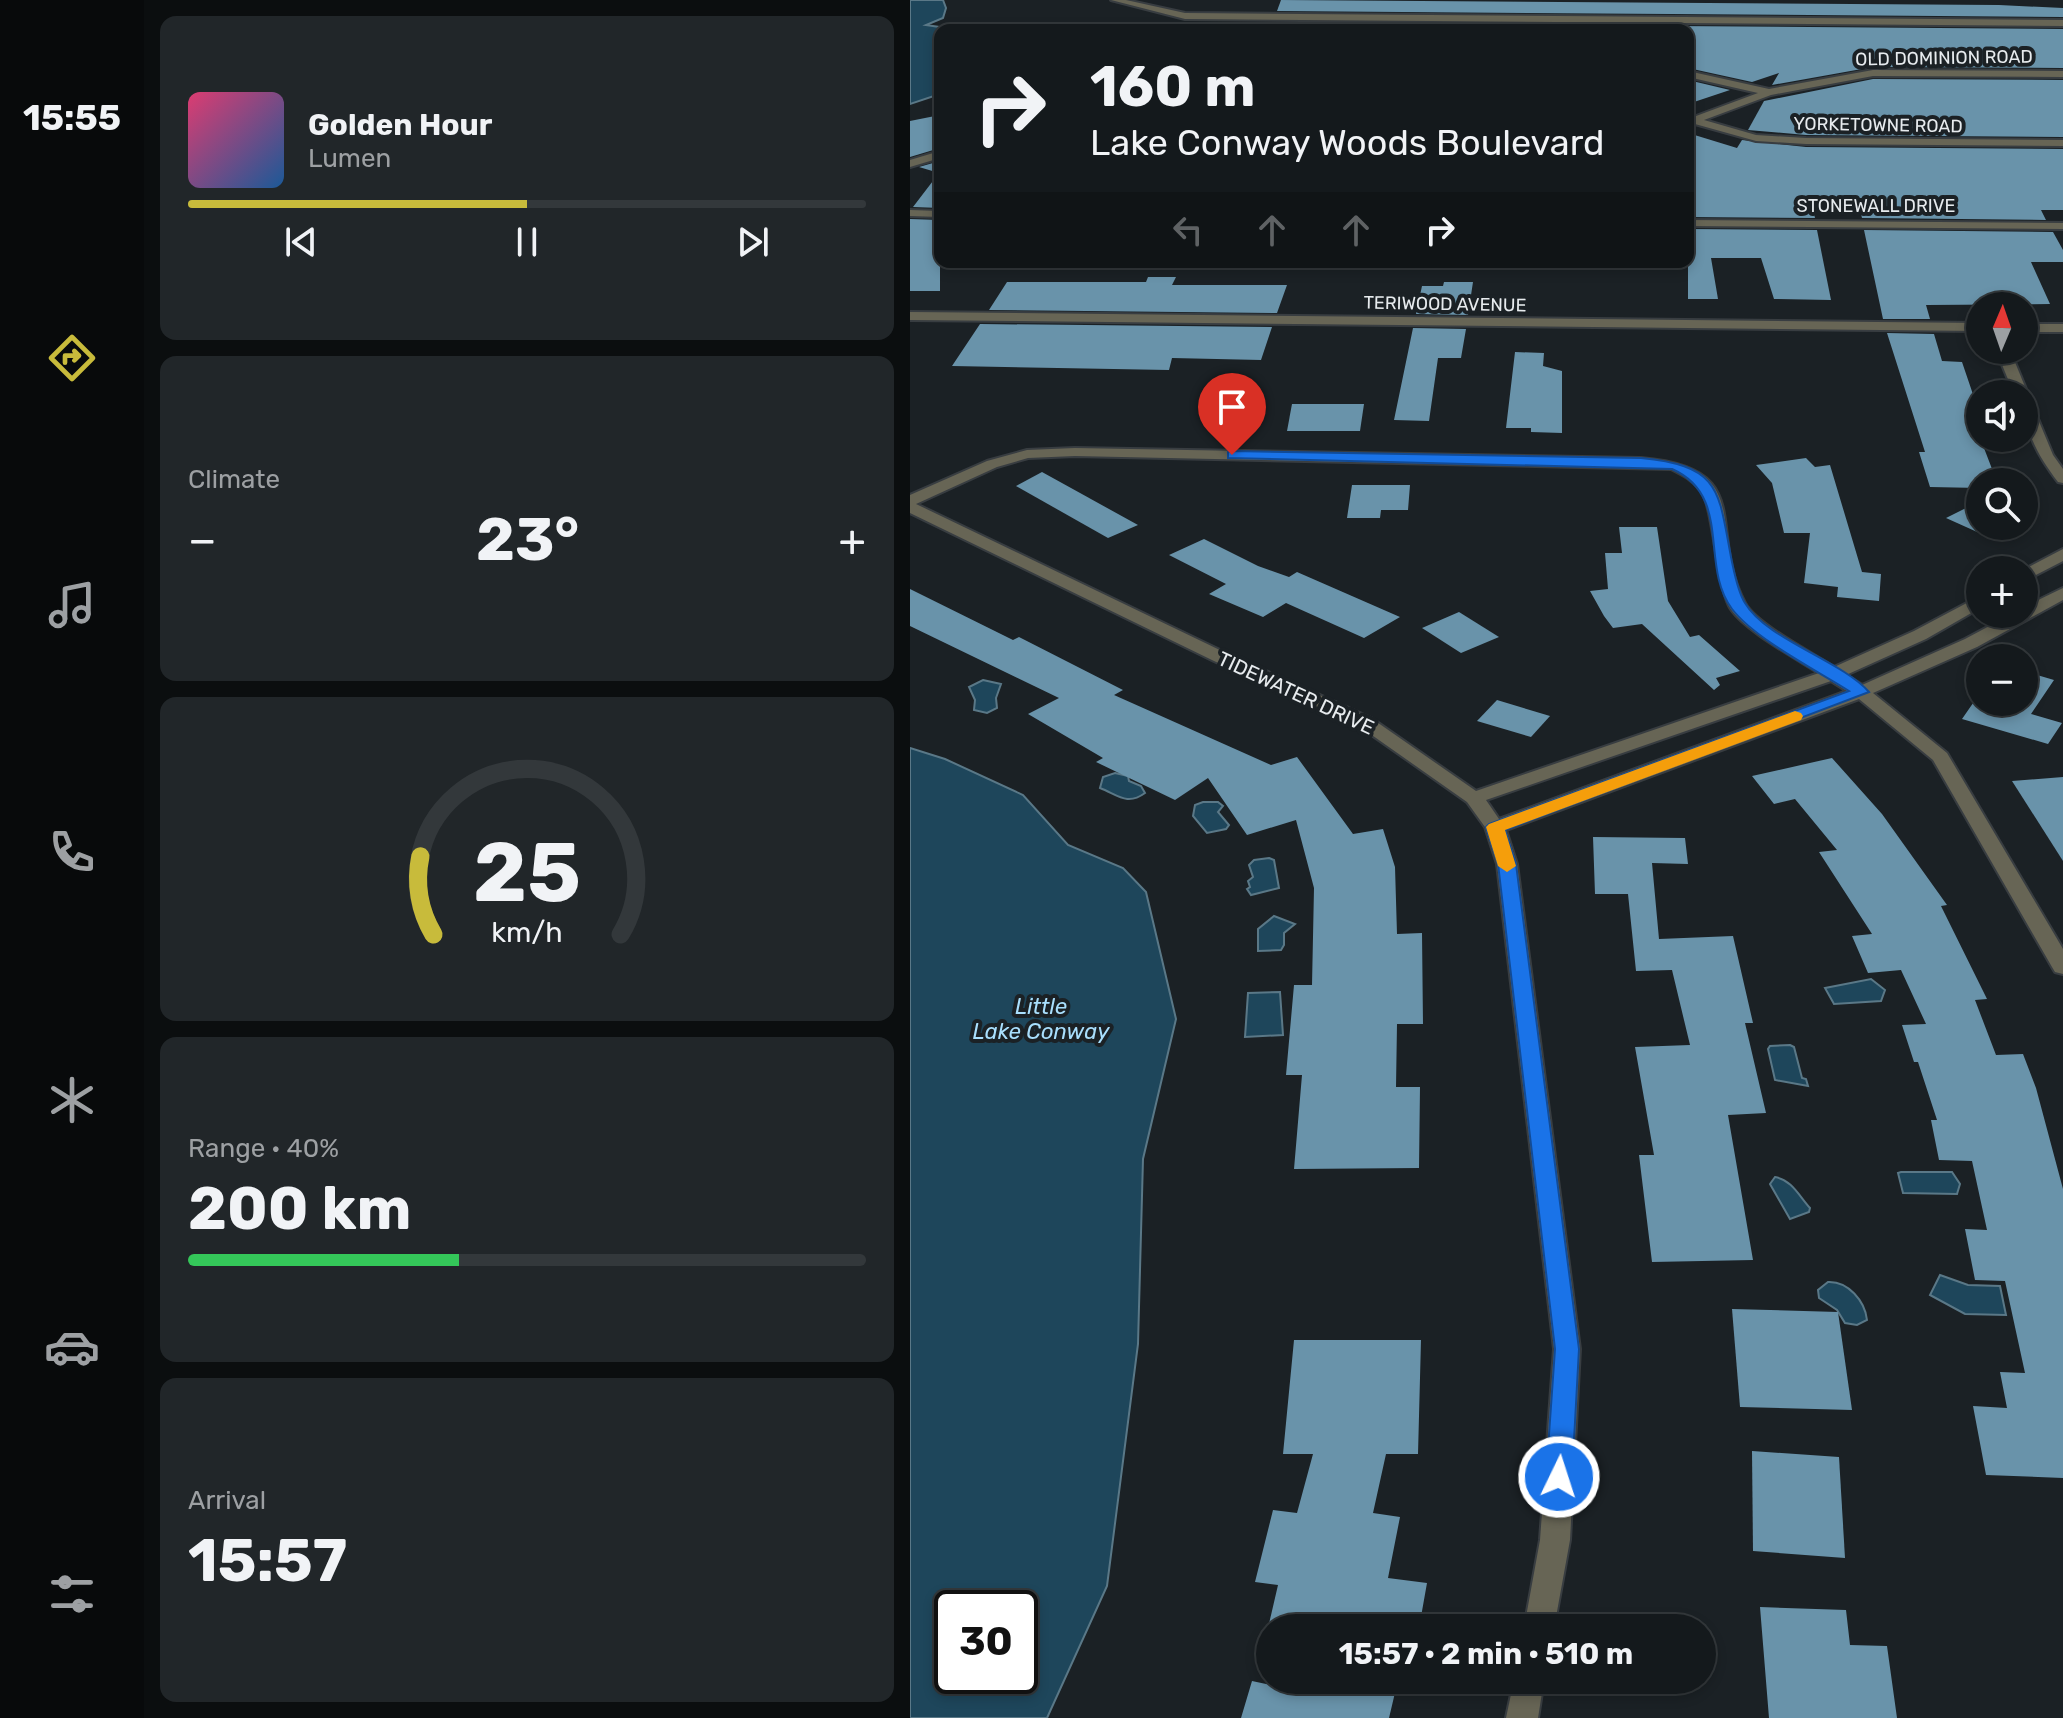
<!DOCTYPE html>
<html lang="en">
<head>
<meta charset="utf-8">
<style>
  body { margin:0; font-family:Rubik,sans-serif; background:#212629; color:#f1f3f6; height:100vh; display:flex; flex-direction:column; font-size:30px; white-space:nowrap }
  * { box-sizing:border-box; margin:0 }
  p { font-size:26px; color:#9da0a3 }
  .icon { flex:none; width:44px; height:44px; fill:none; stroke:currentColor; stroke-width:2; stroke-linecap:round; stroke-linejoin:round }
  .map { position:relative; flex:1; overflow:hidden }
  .sheet { display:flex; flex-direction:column; gap:16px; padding:16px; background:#0b0e0f; width:766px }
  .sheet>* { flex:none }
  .guide { position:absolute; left:24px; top:24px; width:760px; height:244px; border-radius:16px; box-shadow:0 4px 12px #0003,0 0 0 2px #33383b; background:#14191c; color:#f1f3f6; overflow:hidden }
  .needle { width:52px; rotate:2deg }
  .tools { position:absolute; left:1056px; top:292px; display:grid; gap:16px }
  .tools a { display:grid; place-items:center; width:72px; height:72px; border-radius:50%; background:#14191c; box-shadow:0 4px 12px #0003,0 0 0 2px #33383b; font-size:40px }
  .speed { position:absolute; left:24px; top:1590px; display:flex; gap:16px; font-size:40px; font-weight:700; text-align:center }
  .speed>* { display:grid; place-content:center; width:104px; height:104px; border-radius:50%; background:#14191c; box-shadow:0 4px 12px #0003,0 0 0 2px #33383b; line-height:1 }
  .speed .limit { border:4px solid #111; border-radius:12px; background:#fff; color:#111 }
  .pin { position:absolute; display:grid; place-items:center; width:68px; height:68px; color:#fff; margin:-82px -34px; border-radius:50% 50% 50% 0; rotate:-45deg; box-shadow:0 0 8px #0007 }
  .pin .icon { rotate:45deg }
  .me { position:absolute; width:88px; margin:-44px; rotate:4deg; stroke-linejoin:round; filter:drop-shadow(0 0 6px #0008) }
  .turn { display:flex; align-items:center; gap:28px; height:168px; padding:0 24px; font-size:36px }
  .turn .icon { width:104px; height:104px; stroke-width:2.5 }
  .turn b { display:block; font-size:56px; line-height:68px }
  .lanes { display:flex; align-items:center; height:76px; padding:0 24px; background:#0003; justify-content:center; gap:40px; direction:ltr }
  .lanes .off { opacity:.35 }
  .big { font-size:60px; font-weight:700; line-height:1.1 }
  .sheet .widget { flex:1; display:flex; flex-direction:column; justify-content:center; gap:12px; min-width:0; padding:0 28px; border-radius:16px; background:#212629 }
  .sheet .dial { align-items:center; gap:0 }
  .dial svg { height:208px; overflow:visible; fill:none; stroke:#33383b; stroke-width:7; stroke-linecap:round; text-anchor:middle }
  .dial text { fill:#f1f3f6; stroke:none }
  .song { display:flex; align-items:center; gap:24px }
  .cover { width:96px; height:96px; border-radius:12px; background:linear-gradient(135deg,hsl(340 70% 55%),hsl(210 70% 35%)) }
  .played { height:8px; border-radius:4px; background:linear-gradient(90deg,#c8bb3b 50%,#33383b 50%) }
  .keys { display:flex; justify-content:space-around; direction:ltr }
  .heat { display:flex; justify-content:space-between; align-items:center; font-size:44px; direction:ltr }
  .charge { height:12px; border-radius:6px; background:linear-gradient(90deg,#34c759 40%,#33383b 0) }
  .trip { position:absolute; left:346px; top:1614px; width:460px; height:80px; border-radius:40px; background:#14191c; box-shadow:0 4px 12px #0003,0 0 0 2px #33383b; font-weight:700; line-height:80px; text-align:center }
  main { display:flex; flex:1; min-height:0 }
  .tab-bar { display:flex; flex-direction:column; width:144px; justify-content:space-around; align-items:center; background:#080a0b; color:#9da0a3 }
  .tab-bar .icon { width:56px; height:56px }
  .tab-bar .on { color:#c8bb3b }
  .tab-bar b { font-size:36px; color:#f1f3f6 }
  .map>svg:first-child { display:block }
</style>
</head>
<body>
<main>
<nav class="tab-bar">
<b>15:55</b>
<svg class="icon on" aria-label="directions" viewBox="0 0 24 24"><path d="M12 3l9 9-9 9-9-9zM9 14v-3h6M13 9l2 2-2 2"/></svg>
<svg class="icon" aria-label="music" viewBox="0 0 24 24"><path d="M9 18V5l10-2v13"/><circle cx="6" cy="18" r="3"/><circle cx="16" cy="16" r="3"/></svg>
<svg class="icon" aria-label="phone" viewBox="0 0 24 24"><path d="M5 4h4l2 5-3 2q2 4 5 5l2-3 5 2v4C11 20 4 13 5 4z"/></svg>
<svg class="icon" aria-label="climate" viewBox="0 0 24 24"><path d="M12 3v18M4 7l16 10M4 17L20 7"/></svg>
<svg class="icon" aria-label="car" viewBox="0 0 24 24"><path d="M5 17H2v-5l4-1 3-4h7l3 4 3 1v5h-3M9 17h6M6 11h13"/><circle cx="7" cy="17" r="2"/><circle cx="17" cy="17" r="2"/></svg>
<svg class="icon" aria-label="filters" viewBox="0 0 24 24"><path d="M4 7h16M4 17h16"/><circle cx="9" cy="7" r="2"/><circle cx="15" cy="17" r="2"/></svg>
</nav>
<section class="sheet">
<div class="widget">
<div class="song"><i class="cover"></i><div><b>Golden Hour</b><p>Lumen</p></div></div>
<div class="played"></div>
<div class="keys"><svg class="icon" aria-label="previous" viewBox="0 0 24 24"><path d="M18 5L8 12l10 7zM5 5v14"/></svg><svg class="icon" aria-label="pause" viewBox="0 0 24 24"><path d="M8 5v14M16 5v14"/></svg><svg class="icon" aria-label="next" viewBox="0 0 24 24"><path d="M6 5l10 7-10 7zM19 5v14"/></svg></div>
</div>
<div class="widget"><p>Climate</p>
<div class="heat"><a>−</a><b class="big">23°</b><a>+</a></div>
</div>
<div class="widget dial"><svg viewBox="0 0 100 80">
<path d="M14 69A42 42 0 1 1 86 69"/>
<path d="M14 69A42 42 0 0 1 9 39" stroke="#c8bb3b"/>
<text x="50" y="56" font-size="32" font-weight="700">25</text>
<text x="50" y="72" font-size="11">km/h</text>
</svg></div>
<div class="widget"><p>Range · 40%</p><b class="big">200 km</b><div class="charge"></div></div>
<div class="widget"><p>Arrival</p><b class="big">15:57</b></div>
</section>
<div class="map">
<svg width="1153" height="1718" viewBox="0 0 1153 1718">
  <rect width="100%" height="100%" fill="#1b2125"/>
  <g fill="#1e465b" stroke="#5a7887" stroke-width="2" fill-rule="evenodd">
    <polygon points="0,0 33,0 36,8 33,18 16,25 50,30 30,30 30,94 0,104"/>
    <polygon points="73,680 91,684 86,698 87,708 77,713 64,710 65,700 59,687"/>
    <path d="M0 748 35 759 113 795 158 845 213 868 236 892 266 1019 233 1159 228 1344 197 1586 137 1718H0ZM110 1608V1676H42V1608Z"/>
    <path d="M205 773 218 776 219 781 231 786 235 793C217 806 208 795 190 788L193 777Z"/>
    <polygon points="293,802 308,802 313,806 308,812 319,825 316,829 297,833 283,816 285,805"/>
    <polygon points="359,858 364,860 369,888 341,895 337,889 340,887 338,881 343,877 339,865 344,860"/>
    <polygon points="364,916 385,924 374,933 374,945 371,950 348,951 348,929"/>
    <polygon points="961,979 975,990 971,1001 924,1004 915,988"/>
    <polygon points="370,992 373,1035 335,1037 338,993"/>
    <polygon points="880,1045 884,1047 892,1078 896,1079 898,1086 865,1080 858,1049 860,1046"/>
    <polygon points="991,1172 1042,1172 1050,1184 1047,1194 993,1193 988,1173"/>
    <path d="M865 1177C882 1180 889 1196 900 1208L899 1212 880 1219 860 1184Z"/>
    <polygon points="1030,1275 1058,1285 1090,1286 1096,1315 1055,1314 1020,1295"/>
    <path d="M918 1282C938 1281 955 1301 957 1320L947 1325 935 1323 927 1310 909 1298 908 1290Z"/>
  </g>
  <g fill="#6993aa">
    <polygon points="371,0 1089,5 1153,8 1153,17 367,11"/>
    <polygon points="361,23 1153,29 1153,68 963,67 862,85 869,73 842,82 778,68 778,30 358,30"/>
    <polygon points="963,79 1153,80 1153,137 896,135 838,130 854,101"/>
    <polygon points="778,80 820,90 778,104"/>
    <polygon points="30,115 30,148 0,157 0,121"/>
    <polygon points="778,133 827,148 832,140 896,147 1153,149 1153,210 1131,210 1136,220 952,218 947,199 903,209 905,218 778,217"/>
    <polygon points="30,161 30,208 3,207 29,173 9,167"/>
    <polygon points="0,219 30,220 30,291 0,291"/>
    <polygon points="778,229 907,230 921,300 864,299 851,258 801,258 808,299 778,299"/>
    <polygon points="954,230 1143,232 1153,250 1153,262 1121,262 1140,304 1016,305 1020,319 973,319"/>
    <polygon points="238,277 266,277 262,285 377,285 367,313 79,310 97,282 236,282"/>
    <polygon points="534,282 563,282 558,315 506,314 512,286 533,286"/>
    <polygon points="70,324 362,327 351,360 262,358 259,370 42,366"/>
    <polygon points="503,328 556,329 551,358 528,358 519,421 484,420"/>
    <polygon points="977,333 1024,334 1032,361 1052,362 1070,415 1070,438 1080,438 1084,449 1074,448 1087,482 1070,482 1070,488 1020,487 1009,452 1015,452"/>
    <polygon points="605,352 634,353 633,366 652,371 652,433 621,432 621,428 596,428"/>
    <polygon points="382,404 454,404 450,431 377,431"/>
    <polygon points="896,458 905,467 920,465 952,572 971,574 969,601 927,597 928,587 894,583 900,533 874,533 862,483 846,465"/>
    <polygon points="132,472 228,525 198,538 106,486"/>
    <polygon points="442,485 500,485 498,510 471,510 470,518 437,518"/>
    <polygon points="1070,501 1070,526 1113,526 1085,540 1036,518"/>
    <polygon points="709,527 747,527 758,601 780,637 789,635 830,671 806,678 810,685 804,690 732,624 703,628 694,616 680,591 698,589 695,553 712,553"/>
    <polygon points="294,539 348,566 379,577 387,572 490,617 454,638 376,603 353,617 299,594 316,584 259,555"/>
    <polygon points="0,589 103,640 109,637 213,690 204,695 361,765 387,757 443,834 473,829 485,867 487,934 512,933 513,1024 487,1024 486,1087 510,1087 509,1168 384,1169 392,1075 376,1075 384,985 402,985 404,888 386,820 337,835 298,778 265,800 186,762 193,758 118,714 149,698 0,626"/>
    <polygon points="549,612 589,637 551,653 512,628"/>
    <polygon points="1114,671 1144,680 1121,714 1152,723 1138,744 1052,719 1070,693 1070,702 1114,702"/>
    <polygon points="587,700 640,716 621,737 567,721"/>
    <polygon points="922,758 972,814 1037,905 1031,906 1077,999 1065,1000 1086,1055 1113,1054 1126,1088 1153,1189 1153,1478 1076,1475 1063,1406 1097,1408 1090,1372 1115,1373 1095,1281 1065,1280 1055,1229 1077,1230 1062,1161 1029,1160 1021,1120 1027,1120 1008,1062 1004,1062 992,1025 1016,1024 991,970 958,973 942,936 962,934 909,852 927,850 885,799 864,804 842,776"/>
    <polygon points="1153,777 1153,861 1102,781"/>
    <polygon points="683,837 775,838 778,864 742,863 749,939 823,936 843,1023 835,1023 856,1113 818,1115 843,1260 742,1262 729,1155 744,1155 725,1047 780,1045 762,970 726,971 718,894 685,894"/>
    <polygon points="822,1309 928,1312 942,1410 830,1407"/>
    <polygon points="384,1340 511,1340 508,1454 476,1454 463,1513 490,1517 478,1578 517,1583 509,1628 358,1628 368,1585 345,1582 363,1510 387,1513 403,1454 373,1454"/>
    <polygon points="842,1451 929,1457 935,1558 843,1551"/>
    <polygon points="850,1607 936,1610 940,1645 977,1646 987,1718 859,1718"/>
    <polygon points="373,1680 488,1680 479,1718 331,1718 342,1681 371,1687"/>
  </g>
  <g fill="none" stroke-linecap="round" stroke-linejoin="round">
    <g stroke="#383d41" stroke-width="4">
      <g id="street">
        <polygon points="201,0 216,0 275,13 1153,20 1153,26 275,19"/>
        <polygon points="963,70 1153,71 1153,77 963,76 861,95 794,120 846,135 896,138 1153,140 1153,146 896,144 846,141 785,124 778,126 778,119 848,93 778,77 778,71 859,89"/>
        <polygon points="30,151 30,158 0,167 0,160"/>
        <polygon points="0,210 30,211 30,217 0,216"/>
        <polygon points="778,220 1153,223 1153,229 778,226"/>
        <polygon points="0,312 1070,323 1070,331 0,320"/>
        <rect x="1114" y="324" width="39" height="8"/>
        <polygon points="1086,350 1100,350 1118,394 1116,397 1104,394"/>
        <path d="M1114 398 1121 402 1143 455 1153 469V483L1148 482C1128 456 1114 431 1114 398Z"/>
        <path d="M165 448 731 458C849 468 796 530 835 603 846 624 902 653 924 667L1004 631 1070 596V608L1016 639 936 675 952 685 1055 639 1102 614H1114V607L1153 588V600L1067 647 963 693 1037 753 1153 949V974L1145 972 1142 967 1023 760 949 699 596 830 607 864 670 1349 660 1540 644 1628H614L630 1540 644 1349 587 864 575 827 557 802 449 726 304 661 0 513V495L77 461 117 450ZM165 456 761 469C773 475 783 480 791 491 803 506 806 579 819 606 830 628 887 659 909 673L566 791 461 718 316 653 6 504 87 467 118 458ZM921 681 937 691 589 819 576 800Z"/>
        <polygon points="1153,549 1153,561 1114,581 1113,570"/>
        <polygon points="604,1680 634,1680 628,1718 596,1718"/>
      </g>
    </g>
    <use href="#street" fill="#676555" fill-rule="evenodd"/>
  </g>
  <path fill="#1a73e8" stroke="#114b97" stroke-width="2" d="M322 451 731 458C813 466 808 491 822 562 825 576 828 592 835 603 856 639 932 661 959 692L595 830 606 864 669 1349 662 1477 658 1484 649 1488 640 1484 636 1477 645 1349 588 864 576 827 579 824 939 691C906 670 845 639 822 609 789 565 823 496 762 469L318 458V452Z"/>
  <polygon fill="#f59e0b" points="885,711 891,713 893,716 891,720 595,830 606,866 597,872 588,866 576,827 579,824"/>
  <g text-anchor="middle" stroke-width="8" stroke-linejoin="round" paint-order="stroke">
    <g font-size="18" fill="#e7ebee" stroke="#1b2125">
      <text transform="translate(1034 58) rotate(-1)" y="6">OLD DOMINION ROAD</text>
      <text transform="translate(968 125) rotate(1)" y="6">YORKETOWNE ROAD</text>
      <text x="966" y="212">STONEWALL DRIVE</text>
      <text transform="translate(535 304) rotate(1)" y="6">TERIWOOD AVENUE</text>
    </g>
    <g font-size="20" fill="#e7ebee" stroke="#1b2125">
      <text transform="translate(386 693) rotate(25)" y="7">TIDEWATER DRIVE</text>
    </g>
    <g font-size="22" font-style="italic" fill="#a9dffd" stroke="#1b2125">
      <text x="131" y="1014">Little<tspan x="131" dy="25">Lake Conway</tspan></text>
    </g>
  </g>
</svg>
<div class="tools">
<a><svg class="needle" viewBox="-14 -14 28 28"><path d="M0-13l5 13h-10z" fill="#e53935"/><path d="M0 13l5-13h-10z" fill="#9da0a3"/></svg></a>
<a><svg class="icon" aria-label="sound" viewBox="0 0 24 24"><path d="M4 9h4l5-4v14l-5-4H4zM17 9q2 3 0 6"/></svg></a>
<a><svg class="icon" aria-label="search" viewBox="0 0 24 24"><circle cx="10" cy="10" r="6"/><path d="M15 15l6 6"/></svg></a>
<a>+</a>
<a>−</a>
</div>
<div class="speed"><div class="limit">30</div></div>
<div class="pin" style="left:322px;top:455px;background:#d93025"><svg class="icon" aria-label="arrive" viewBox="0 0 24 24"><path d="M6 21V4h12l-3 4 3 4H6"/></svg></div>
<svg class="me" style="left:649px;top:1477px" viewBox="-20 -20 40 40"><circle r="17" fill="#1a73e8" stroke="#fff" stroke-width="3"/><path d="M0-11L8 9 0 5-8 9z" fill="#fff"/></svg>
<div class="trip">15:57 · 2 min · 510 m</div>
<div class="guide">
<div class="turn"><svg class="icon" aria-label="right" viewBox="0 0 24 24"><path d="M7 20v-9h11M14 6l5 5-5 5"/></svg><div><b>160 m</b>Lake Conway Woods Boulevard</div></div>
<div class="lanes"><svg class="icon off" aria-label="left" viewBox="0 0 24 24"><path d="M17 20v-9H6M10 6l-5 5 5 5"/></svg><svg class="icon off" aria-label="ahead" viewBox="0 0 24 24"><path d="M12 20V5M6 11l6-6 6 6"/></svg><svg class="icon off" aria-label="ahead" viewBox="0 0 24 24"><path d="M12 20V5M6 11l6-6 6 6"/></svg><svg class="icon" aria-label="right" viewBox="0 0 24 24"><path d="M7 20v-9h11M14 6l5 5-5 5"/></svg></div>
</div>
</div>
</main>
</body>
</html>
